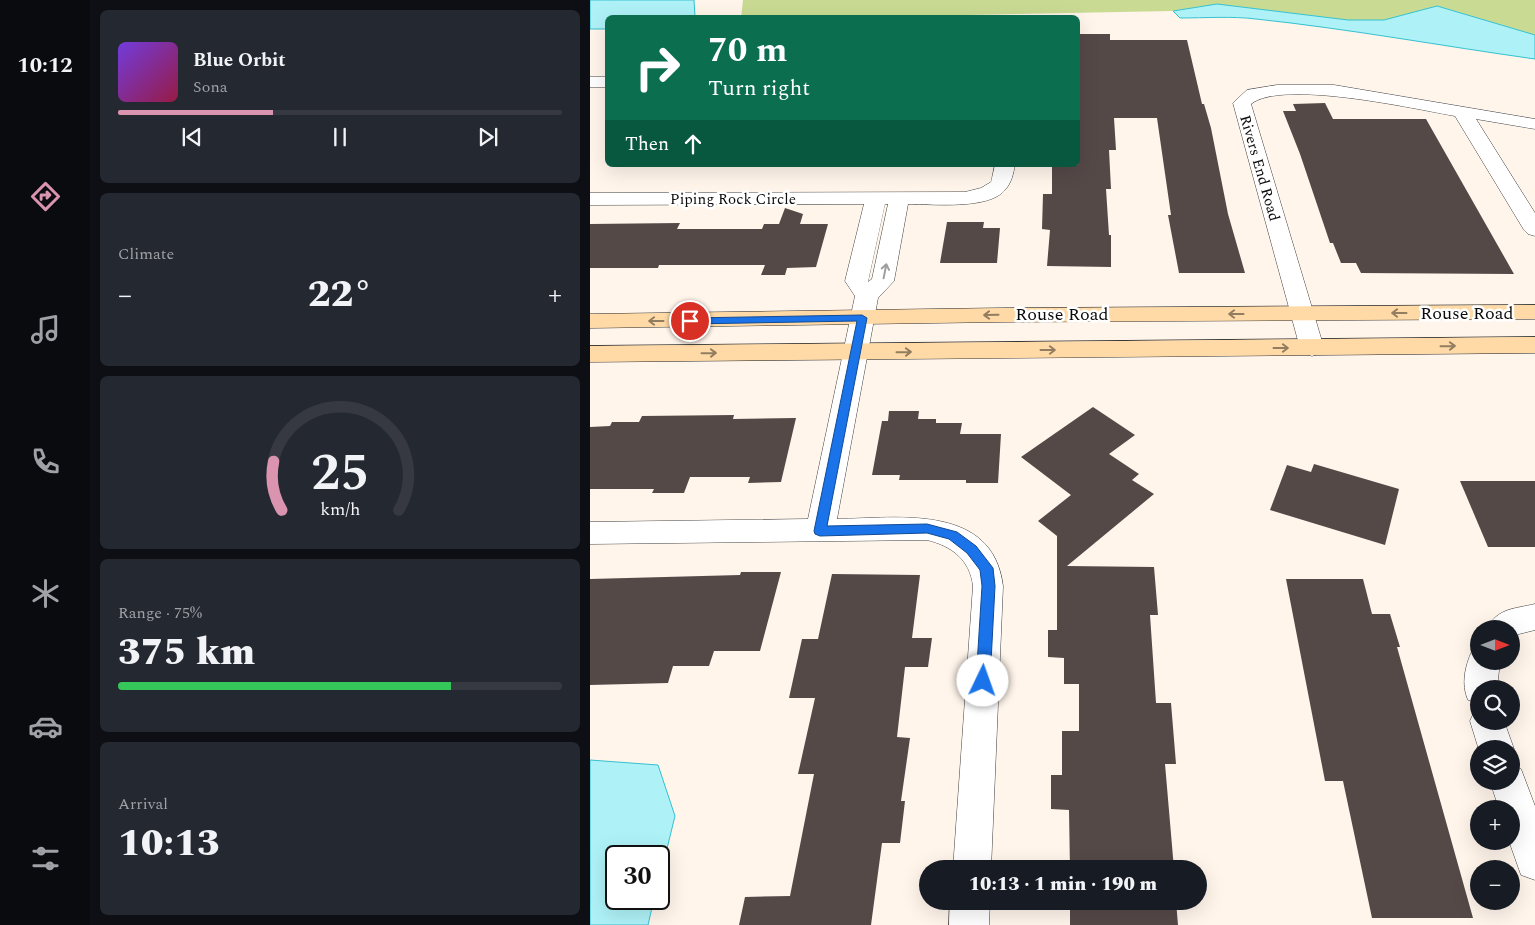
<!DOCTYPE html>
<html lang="en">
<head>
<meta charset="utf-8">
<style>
  body { margin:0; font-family:Spectral,serif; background:#242831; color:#f1f3f6; height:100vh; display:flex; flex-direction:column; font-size:19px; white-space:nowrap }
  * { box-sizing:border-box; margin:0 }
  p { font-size:16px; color:#9ea1a6 }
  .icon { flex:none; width:28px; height:28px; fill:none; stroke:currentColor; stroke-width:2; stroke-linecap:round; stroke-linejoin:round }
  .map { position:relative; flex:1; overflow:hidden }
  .drawer { display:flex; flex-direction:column; gap:10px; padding:10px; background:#0d0f14; width:500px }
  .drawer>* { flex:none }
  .banner { position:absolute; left:15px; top:15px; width:475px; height:152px; border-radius:8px; box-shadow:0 5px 20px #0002; background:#0b6e4f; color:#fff; overflow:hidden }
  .needle { width:32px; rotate:90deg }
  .tools { position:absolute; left:880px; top:620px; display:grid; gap:10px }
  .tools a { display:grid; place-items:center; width:50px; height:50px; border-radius:50%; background:#171b24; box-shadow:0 5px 20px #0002; font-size:25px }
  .speed { position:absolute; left:15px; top:845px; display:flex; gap:10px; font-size:25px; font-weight:700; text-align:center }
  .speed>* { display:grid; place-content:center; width:65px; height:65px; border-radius:50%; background:#171b24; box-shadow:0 5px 20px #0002; line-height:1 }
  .speed .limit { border:2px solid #111; border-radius:8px; background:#fff; color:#111 }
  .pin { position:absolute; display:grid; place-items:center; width:42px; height:42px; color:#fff; margin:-21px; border:2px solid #fff; border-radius:50%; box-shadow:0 1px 5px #0007 }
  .me { position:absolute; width:55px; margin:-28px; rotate:3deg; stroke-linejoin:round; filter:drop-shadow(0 0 4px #0008) }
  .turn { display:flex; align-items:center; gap:18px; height:105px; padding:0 20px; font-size:22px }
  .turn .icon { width:65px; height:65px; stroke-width:2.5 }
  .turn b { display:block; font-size:35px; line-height:42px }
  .then { display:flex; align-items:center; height:48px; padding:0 20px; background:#0003; gap:10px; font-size:19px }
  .big { font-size:38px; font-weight:800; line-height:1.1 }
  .drawer .widget { flex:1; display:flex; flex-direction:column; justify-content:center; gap:8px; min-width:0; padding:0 18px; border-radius:8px; background:#242831 }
  .drawer .dial { align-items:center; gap:0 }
  .dial svg { height:130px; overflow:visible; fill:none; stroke:#363941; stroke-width:7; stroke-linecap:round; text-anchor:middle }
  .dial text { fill:#f1f3f6; stroke:none }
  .song { display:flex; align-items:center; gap:15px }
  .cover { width:60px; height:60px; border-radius:8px; background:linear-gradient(135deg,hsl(260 70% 55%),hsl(340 70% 35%)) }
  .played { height:5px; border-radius:2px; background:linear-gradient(90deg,#da94af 35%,#363941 35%) }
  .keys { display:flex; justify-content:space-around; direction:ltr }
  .heat { display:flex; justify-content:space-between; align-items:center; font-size:28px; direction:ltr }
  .charge { height:8px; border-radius:4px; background:linear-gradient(90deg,#34c759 75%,#363941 0) }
  .trip { position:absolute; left:329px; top:860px; width:288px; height:50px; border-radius:25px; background:#171b24; box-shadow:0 5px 20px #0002; font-weight:800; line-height:50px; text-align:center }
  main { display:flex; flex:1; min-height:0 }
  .dock { display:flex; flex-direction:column; width:90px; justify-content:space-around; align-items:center; background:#090b0e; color:#9ea1a6 }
  .dock .icon { width:35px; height:35px }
  .dock .on { color:#da94af }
  .dock b { font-size:22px; color:#f1f3f6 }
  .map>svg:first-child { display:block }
</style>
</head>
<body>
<main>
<nav class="dock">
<b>10:12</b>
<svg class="icon on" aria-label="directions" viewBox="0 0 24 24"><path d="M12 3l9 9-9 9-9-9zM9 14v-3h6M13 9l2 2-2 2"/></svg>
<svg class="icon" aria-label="music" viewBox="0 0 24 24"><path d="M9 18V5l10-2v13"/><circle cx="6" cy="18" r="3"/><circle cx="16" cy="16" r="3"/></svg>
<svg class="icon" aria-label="phone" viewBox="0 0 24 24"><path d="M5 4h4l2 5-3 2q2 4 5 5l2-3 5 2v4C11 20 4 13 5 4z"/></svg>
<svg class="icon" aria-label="climate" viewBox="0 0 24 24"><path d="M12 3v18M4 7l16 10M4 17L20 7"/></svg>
<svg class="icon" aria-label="car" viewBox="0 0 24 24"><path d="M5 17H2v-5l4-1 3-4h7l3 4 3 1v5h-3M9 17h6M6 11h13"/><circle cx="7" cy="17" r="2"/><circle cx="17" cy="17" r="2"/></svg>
<svg class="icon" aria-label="filters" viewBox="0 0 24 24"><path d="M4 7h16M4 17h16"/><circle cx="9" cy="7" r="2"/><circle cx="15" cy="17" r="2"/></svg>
</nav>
<section class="drawer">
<div class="widget">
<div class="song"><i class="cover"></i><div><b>Blue Orbit</b><p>Sona</p></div></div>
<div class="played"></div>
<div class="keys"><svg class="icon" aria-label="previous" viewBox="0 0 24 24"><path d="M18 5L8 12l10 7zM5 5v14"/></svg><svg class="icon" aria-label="pause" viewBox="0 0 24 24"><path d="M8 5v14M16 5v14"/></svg><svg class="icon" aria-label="next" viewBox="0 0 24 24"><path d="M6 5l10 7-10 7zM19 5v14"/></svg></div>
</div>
<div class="widget"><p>Climate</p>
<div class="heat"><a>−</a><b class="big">22°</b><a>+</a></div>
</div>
<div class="widget dial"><svg viewBox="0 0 100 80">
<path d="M14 69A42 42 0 1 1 86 69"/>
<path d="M14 69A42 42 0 0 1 9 39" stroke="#da94af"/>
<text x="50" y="56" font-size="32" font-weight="700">25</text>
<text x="50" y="72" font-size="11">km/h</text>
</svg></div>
<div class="widget"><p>Range · 75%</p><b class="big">375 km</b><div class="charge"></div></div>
<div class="widget"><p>Arrival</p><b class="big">10:13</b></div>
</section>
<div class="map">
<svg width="945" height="925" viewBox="0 0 945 925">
  <rect width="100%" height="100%" fill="#fff5eb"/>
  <polygon fill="#c9db93" points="153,0 945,0 945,35 847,6 794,20 758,20 627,4 583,11 276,17 151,18"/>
  <g fill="#aef2f7" stroke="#34c1d0">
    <polygon points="0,0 104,0 105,17 18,18 17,29 0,29"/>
    <path d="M627 4 758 20H794L847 6 945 35V59C852 46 760 29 666 19 642 16 616 18 590 18L583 11Z"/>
    <polygon points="0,760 68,765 85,816 69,881 69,856 26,856 26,899 64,899 58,925 0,925"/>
  </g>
  <g fill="#554948">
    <polygon points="488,34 520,34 520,40 597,40 612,104 614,104 621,128 638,214 655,273 589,273 578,215 581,215 567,118 524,118 526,150 519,150 521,189 516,189 519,235 521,235 521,267 457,266 460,230 452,229 453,194 462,194 462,165 488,165"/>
    <polygon points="735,103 743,119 836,119 924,274 771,273 766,263 751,263 743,243 740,243 710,154 693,111 706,111 703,104"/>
    <polygon points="195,208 213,214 210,224 238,224 226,267 197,268 195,275 171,275 175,265 69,265 68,268 0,268 0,224 90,223 87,229 172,229 174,224 189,224"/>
    <polygon points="357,222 394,222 393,228 410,228 407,263 350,263"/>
    <polygon points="503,407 545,435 519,454 549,474 542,480 564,494 477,566 564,567 568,615 560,615 566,703 581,703 586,764 575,764 584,869 480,869 479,810 461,809 461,775 472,775 472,731 489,731 489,684 474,684 474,658 458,657 458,630 467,630 467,536 448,521 481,495 431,457"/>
    <polygon points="299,411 329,411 328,419 346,419 346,423 372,423 370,434 411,434 408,483 376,483 376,480 309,480 310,475 282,475 292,421 298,421"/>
    <polygon points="144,415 143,419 206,418 191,482 158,483 160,477 100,477 94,493 62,493 64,489 0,489 0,427 20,426 22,422 49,422 52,416"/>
    <polygon points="724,464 809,489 795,545 680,510 697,465 721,472"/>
    <polygon points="870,481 945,481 945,547 898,547"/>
    <polygon points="151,572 191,572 170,651 124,651 119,666 83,666 78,683 0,685 0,579 150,575"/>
    <polygon points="242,574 330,575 322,638 342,638 338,667 315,667 307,737 320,738 311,801 315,801 310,843 292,843 281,925 149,925 155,897 200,896 224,774 208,774 225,698 199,698 212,639 228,639"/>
    <polygon points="696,579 773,579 782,614 800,614 810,647 807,647 883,918 782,918 753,781 735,781"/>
    <polygon points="480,901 586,901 588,925 480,925"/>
  </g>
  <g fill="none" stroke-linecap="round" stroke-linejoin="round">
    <g stroke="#3f3f3f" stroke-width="1">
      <g id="street">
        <rect x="0" y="77" width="18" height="10"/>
        <path d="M687 85H744L945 119V129L886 119 945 213V236L938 234 934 230 865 116C825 109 692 79 661 104L734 348 731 353 722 356 713 353 710 348 643 103 657 90Z"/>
        <path d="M405 165H425C423 174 422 182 415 190 399 210 342 204 318 204L304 281 288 298 247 519C308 518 403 503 413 586L401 869H363L383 586C380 560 362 546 337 540L0 544V522L218 519 265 296 255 281 274 204 0 205V193L375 192 391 188 401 182ZM295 204H298L282 279 278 282Z"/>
        <path d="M945 604V630L929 634 921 640V629H897C907 608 924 609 945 604Z"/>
        <path d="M889 649V661H910L907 689H889V703L878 700C871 684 875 666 882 651Z"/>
        <polygon points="889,708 889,721 914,721 924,749 921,754 921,749 889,750 880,721 885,710"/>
        <polygon points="921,765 931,769 945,806 945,880 931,875 919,841 921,841 921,809 909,809 900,781 921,781"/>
        <polygon points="360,901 400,901 399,925 359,925"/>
      </g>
    </g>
    <g stroke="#2e2e2e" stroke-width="1">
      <g id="secondary">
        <polygon points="945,305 945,319 411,322 0,328 0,314 411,308"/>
        <polygon points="945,337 945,353 0,362 0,346"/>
      </g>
    </g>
    <use href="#street" fill="#fff" fill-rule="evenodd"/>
    <use href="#secondary" fill="#ffdaa6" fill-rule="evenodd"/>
  </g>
  <defs><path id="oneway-shaft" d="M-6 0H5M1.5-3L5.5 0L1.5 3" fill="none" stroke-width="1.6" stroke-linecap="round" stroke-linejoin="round" transform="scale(1.25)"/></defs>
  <use stroke="#9e9e9e" href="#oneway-shaft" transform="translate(295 271) rotate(-79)"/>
  <g stroke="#927d61">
    <use href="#oneway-shaft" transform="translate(809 313) rotate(180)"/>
    <use href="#oneway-shaft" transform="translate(646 314) rotate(180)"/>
    <use href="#oneway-shaft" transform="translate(401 315) rotate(179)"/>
    <use href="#oneway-shaft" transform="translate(66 321) rotate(-180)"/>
    <use href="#oneway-shaft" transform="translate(858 346) rotate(-1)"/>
    <use href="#oneway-shaft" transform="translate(691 348)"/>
    <use href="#oneway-shaft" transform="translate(458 350)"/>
    <use href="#oneway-shaft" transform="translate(314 352) rotate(-1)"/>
    <use href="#oneway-shaft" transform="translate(119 353) rotate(-1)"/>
  </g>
  <polygon fill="#1a73e8" stroke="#114b97" points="272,315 277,318 237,526 337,524 367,532 386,546 403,568 405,586 400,681 398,685 393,687 388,685 386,681 392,586 390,570 377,553 359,539 337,533 230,536 225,534 224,531 267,321 100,324 95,321 100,318"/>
  <g text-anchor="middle" stroke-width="5" stroke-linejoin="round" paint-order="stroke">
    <g font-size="15" fill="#0c0c0c" stroke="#fff">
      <text transform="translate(670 168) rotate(74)" y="5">Rivers End Road</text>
      <text x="143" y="204">Piping Rock Circle</text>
    </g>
    <g font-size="18" fill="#0c0c0c" stroke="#fff">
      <text x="877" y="319">Rouse Road</text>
      <text x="472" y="320">Rouse Road</text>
    </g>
  </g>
</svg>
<div class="tools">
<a><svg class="needle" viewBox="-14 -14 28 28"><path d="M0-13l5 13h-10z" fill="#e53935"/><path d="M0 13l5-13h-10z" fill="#9ea1a6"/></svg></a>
<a><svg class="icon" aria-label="search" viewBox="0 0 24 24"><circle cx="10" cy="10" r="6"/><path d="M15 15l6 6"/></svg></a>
<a><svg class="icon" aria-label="layers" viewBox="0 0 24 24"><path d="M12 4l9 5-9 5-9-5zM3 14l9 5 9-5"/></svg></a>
<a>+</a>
<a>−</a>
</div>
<div class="speed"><div class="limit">30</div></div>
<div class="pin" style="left:100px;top:321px;background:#d93025"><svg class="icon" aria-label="arrive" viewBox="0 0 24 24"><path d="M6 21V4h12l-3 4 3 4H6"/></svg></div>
<svg class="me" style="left:393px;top:681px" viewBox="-20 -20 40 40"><circle r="19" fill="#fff"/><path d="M0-13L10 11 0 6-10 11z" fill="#1a73e8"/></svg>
<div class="trip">10:13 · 1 min · 190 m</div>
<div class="banner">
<div class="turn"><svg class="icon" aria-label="right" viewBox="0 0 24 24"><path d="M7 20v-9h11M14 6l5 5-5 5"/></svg><div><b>70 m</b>Turn right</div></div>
<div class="then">Then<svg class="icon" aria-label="ahead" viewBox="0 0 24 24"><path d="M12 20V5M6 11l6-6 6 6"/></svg></div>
</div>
</div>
</main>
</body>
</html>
